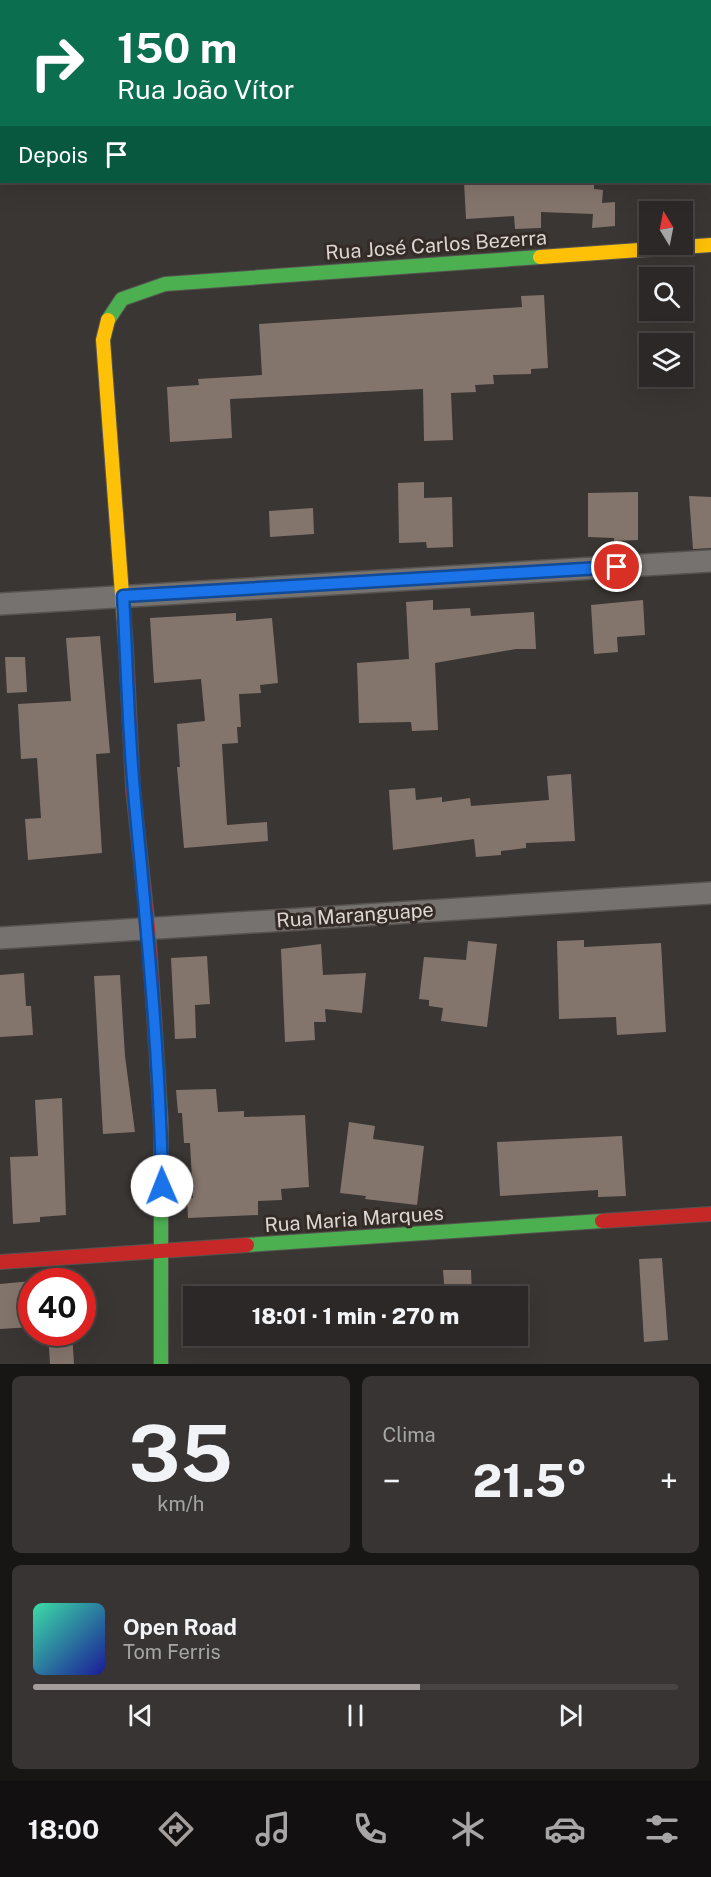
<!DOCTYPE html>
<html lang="pt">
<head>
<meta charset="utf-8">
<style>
  body { margin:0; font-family:"Public Sans",sans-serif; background:#383433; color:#f1f3f6; height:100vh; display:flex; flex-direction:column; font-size:22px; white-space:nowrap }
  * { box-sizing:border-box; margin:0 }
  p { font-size:20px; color:#a6a6a7 }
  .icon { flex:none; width:33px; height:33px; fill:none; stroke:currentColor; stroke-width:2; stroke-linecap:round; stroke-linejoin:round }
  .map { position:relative; height:1364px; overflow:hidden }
  .drawer { display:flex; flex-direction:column; gap:12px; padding:12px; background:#181615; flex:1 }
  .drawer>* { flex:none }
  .banner { position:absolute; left:0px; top:0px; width:711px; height:183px; box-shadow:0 6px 24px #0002,0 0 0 2px #484444; background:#0b6e4f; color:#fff; overflow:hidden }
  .needle { width:39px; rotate:350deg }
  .buttons { position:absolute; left:639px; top:201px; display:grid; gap:12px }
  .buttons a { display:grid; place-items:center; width:54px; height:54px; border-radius:0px; background:#2c2827; box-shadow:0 6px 24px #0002,0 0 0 2px #484444; font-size:30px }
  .speed { position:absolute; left:18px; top:1268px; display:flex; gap:12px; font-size:30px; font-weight:700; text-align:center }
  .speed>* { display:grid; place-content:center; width:78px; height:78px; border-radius:50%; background:#2c2827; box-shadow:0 6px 24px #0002,0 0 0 2px #484444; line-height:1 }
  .speed .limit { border:9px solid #d22; background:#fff; color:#111 }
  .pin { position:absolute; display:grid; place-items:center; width:51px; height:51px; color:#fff; margin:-26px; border:3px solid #fff; border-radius:50%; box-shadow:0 2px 6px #0007 }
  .me { position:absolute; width:66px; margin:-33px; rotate:359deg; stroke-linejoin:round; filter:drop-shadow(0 0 4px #0008) }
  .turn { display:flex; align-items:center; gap:21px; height:126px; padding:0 18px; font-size:27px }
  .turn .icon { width:78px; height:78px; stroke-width:2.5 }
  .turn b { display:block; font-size:42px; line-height:51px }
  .then { display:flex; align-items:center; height:57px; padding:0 18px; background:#0003; gap:12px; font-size:22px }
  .big { font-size:45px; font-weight:800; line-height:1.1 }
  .drawer .card { flex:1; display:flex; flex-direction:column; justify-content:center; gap:9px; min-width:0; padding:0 21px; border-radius:9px; background:#383433 }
  .drawer .dial { align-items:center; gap:0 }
  .dial b { font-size:78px; line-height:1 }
  .song { display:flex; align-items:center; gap:18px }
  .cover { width:72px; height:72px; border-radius:9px; background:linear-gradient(135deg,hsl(160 70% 55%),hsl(240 70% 35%)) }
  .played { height:6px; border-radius:3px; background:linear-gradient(90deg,#a39e9b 60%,#484444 60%) }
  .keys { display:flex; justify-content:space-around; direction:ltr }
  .heat { display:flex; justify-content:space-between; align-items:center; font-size:33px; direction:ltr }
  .drawer .tiles { flex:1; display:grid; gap:12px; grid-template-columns:1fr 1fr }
  .card:last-child { grid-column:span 2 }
  .trip { position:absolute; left:183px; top:1286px; width:345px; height:60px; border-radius:0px; background:#2c2827; box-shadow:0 6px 24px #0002,0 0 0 2px #484444; font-weight:800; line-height:60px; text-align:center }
  .menu { display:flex; height:96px; justify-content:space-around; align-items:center; background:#121010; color:#a6a6a7 }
  .menu .icon { width:42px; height:42px }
  .menu .current { color:#a39e9b }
  .menu b { font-size:27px; color:#f1f3f6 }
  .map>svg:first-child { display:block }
</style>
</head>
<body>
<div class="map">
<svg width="711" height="1364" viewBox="0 0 711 1364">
  <rect width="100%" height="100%" fill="#3a3634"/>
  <g fill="#84756c">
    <polygon points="464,182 594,182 594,189 603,190 602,203 615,202 615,226 592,228 593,214 541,212 541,228 515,229 514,216 466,219"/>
    <polygon points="544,295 548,368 531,369 531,374 493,375 494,384 475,385 476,392 451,393 453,440 424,441 423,389 230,399 232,438 170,442 167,387 199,385 198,379 262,375 259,324 522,307 521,296"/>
    <polygon points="424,482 424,498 452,497 453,547 427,548 426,542 399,543 398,483"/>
    <polygon points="638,492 638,540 614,541 614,538 588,537 588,493"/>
    <polygon points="689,496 711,497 711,548 693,549"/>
    <polygon points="313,508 314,534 270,537 269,511"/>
    <polygon points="433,600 433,610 470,608 471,616 534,612 536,649 516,649 435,663 438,730 412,731 411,722 359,723 357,663 409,659 406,602"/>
    <polygon points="643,600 645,635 617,637 618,652 594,654 591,605"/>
    <polygon points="236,613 236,621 272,618 278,683 260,685 261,693 239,694 241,727 237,727 238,743 222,744 227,825 267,822 268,841 184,848 177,767 180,767 177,724 205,721 201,679 154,683 150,618"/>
    <polygon points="100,636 110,753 96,754 102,853 28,860 25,819 41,818 37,758 21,759 18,704 71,701 66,638"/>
    <polygon points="5,657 25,657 27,692 7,693"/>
    <polygon points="571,774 575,841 526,843 526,848 501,851 501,855 476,857 474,839 393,850 389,790 415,788 416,800 442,797 442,802 470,798 471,806 549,800 547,776"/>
    <polygon points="584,940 584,947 661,943 666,1032 617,1035 616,1017 559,1019 557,941"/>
    <polygon points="468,941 497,944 487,1027 441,1021 443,1008 429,1006 429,1000 419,999 424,957 466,960"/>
    <polygon points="321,944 323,975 366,973 362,1013 325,1009 326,1022 314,1022 315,1040 285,1042 281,949"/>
    <polygon points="207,956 210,1004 195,1005 196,1038 175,1039 171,958"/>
    <polygon points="24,973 26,1006 31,1006 33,1035 0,1037 0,975"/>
    <polygon points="120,975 125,1056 135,1132 103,1134 94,976"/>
    <polygon points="216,1089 218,1112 244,1111 244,1117 305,1115 309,1187 281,1189 282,1200 258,1201 258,1215 188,1218 187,1198 193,1198 190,1143 184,1143 182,1113 178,1113 176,1090"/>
    <polygon points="62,1098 66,1215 40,1217 40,1222 13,1224 10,1157 38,1156 35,1100"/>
    <polygon points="349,1122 375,1126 373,1139 424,1146 417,1205 365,1199 366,1196 340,1193"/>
    <polygon points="622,1136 626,1196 598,1197 598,1190 500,1196 497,1142"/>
    <polygon points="662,1258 668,1340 644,1342 639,1259"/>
    <polygon points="443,1270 471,1270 472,1296 445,1296"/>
    <polygon points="32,1281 32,1327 0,1329 0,1284"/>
    <polygon points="48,1332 72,1332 74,1364 50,1364"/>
    <polygon points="446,1335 474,1335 475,1344 447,1346"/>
  </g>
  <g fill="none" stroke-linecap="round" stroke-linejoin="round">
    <g stroke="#565350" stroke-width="24">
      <g id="street">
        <polyline points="0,604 711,561"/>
        <polyline points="0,938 711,893"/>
      </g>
    </g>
    <g stroke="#565350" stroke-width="16">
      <g id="fast">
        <polyline points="108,320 122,299 165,284 540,257"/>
        <polyline points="154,1014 161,1124 161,1364"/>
        <polyline points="247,1245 602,1221"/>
      </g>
    </g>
    <g stroke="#565350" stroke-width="16">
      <g id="slow">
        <polyline points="540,257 711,245"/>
        <polyline points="108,320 103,340 126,648"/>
      </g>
    </g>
    <g stroke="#565350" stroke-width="16">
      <g id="jam">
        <polyline points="126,648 133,789 148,928 154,1014"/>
        <polyline points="602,1221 711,1214"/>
        <polyline points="0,1262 247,1245"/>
      </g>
    </g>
    <use href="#street" stroke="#767270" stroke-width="21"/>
    <use href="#fast" stroke="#4caf50" stroke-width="14"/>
    <use href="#slow" stroke="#ffc107" stroke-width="14"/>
    <use href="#jam" stroke="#c62828" stroke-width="14"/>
  </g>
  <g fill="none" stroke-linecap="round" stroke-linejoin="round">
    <g stroke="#114b97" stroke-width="15">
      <path id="route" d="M162 1186C160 1054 146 923 134 791 128 727 127 661 123 596L617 567"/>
    </g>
    <use href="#route" stroke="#1a73e8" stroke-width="10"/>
  </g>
  <g text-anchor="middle" stroke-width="6" stroke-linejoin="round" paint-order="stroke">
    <g font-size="20" fill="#dcd6d3" stroke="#342b26">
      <text transform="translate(436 245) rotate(-4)" y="7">Rua José Carlos Bezerra</text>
      <text transform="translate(355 915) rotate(-4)" y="7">Rua Maranguape</text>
      <text transform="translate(354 1219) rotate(-4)" y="7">Rua Maria Marques</text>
    </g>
  </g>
</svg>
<div class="buttons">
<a><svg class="needle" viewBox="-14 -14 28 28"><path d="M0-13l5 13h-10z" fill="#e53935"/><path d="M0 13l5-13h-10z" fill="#a6a6a7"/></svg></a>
<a><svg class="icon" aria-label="search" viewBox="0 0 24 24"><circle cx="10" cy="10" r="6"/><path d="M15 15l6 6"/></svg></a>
<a><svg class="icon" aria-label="layers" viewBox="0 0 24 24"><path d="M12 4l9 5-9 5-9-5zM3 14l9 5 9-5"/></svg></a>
</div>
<div class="speed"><div class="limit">40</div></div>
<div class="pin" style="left:617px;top:567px;background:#d93025"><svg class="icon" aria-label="arrive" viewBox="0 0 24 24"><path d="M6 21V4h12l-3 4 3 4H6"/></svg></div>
<svg class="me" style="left:162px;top:1186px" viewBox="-20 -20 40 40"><circle r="19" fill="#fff"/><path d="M0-13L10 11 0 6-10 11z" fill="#1a73e8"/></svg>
<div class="trip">18:01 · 1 min · 270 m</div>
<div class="banner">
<div class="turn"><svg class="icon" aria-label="right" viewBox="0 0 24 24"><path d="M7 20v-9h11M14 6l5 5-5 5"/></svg><div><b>150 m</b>Rua João Vítor</div></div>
<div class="then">Depois<svg class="icon" aria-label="arrive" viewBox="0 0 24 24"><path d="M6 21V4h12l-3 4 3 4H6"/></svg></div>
</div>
</div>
<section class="drawer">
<div class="tiles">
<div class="card dial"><b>35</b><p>km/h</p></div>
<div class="card"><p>Clima</p>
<div class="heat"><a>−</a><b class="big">21.5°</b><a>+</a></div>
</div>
<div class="card">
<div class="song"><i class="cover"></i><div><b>Open Road</b><p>Tom Ferris</p></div></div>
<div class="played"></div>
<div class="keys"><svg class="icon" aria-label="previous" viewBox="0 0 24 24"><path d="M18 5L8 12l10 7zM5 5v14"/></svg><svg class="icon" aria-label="pause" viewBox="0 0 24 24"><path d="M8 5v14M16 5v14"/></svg><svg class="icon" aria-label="next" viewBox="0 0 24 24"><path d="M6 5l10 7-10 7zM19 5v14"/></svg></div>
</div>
</div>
</section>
<nav class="menu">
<b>18:00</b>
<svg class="icon current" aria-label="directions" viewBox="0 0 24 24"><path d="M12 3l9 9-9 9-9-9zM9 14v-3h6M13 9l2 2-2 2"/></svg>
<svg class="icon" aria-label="music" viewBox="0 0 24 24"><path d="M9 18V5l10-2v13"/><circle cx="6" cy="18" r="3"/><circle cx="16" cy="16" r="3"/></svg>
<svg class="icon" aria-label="phone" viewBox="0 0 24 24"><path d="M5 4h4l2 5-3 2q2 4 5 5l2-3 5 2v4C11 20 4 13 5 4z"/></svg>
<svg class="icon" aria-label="climate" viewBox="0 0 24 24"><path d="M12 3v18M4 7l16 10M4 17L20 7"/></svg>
<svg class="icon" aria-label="car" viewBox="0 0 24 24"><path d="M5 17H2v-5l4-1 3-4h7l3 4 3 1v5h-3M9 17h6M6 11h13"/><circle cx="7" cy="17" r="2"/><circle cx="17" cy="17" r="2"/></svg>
<svg class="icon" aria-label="filters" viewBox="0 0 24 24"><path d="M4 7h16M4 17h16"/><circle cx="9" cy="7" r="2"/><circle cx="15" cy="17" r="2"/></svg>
</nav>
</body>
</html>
